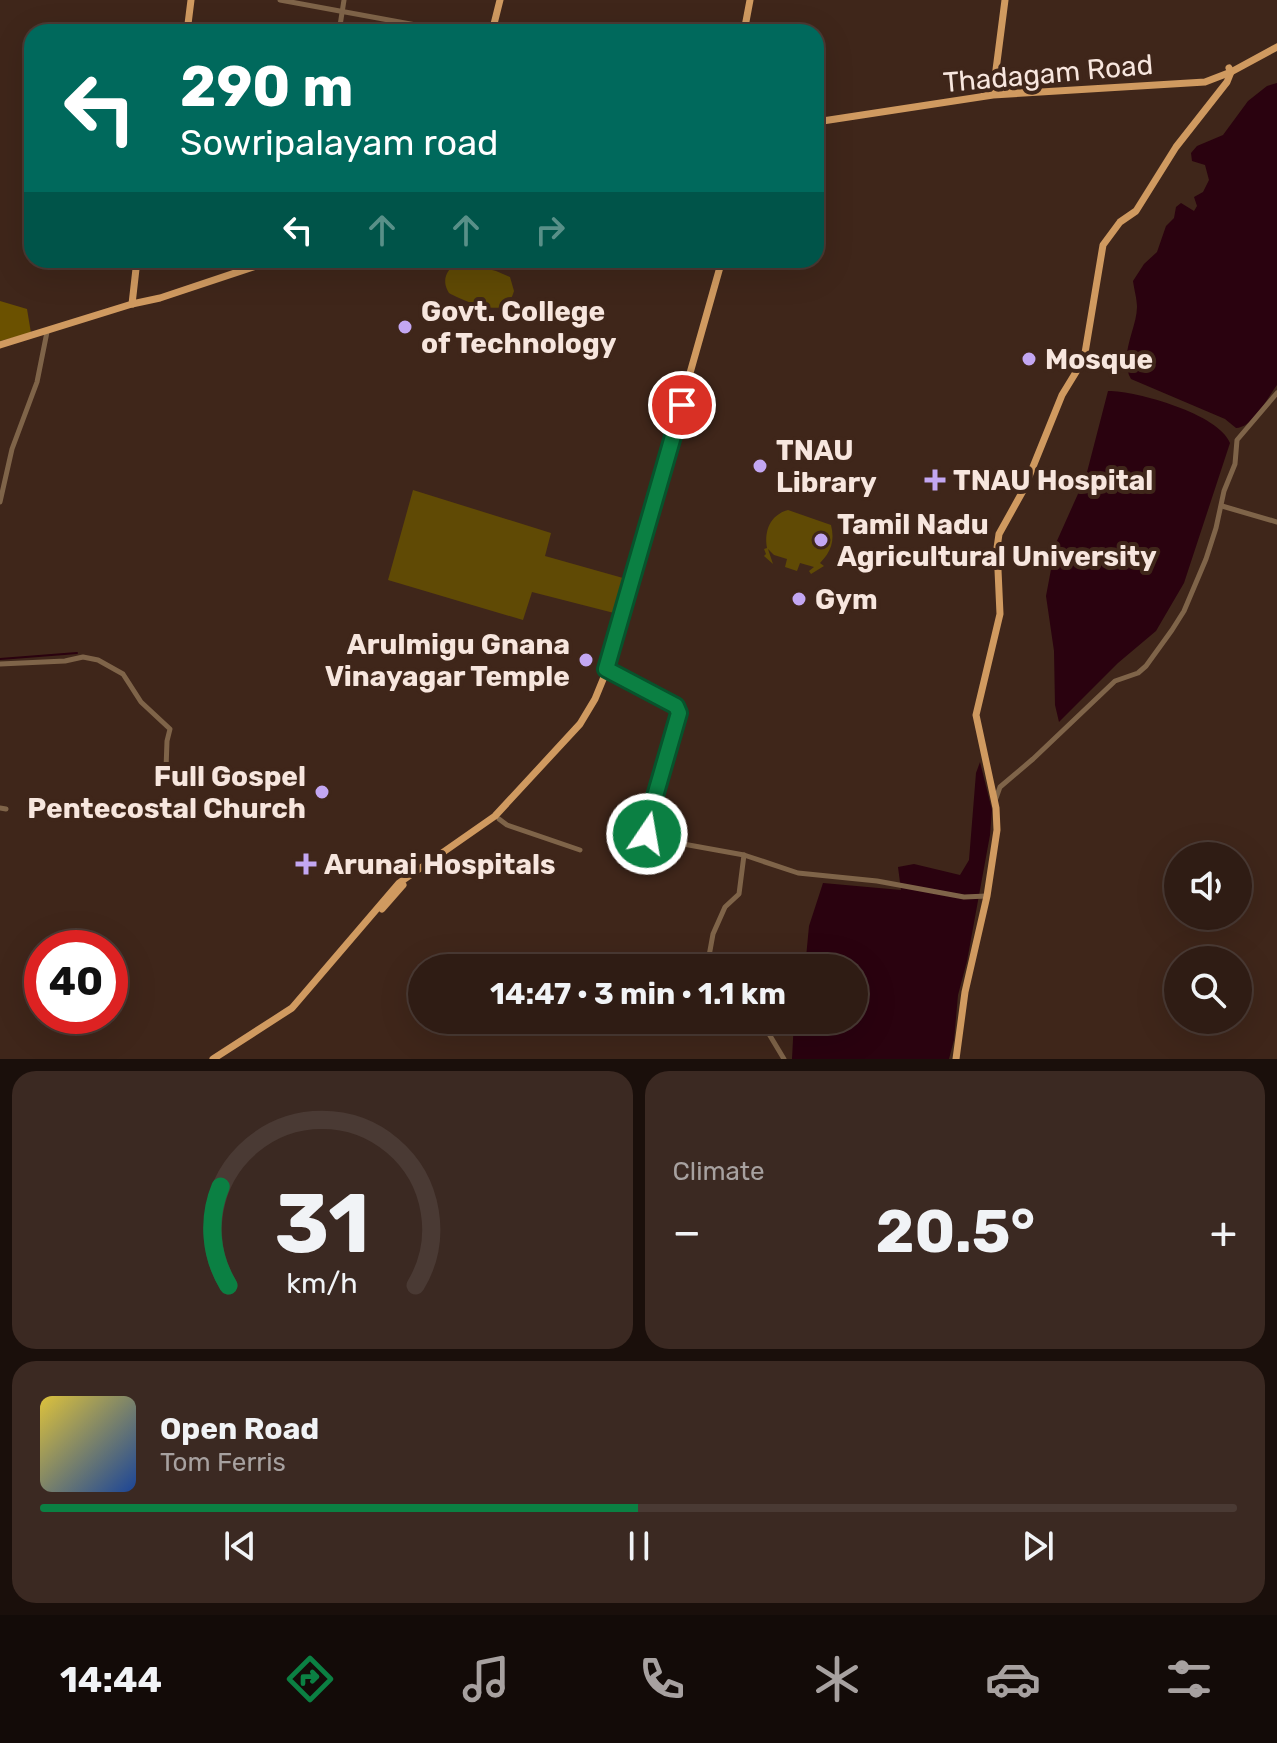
<!DOCTYPE html>
<html lang="en">
<head>
<meta charset="utf-8">
<style>
  body { margin:0; font-family:Rubik,sans-serif; background:#3b2922; color:#f1f3f6; height:100vh; display:flex; flex-direction:column; font-size:30px; white-space:nowrap }
  * { box-sizing:border-box; margin:0 }
  p { font-size:26px; color:#a7a1a0 }
  .icon { flex:none; width:44px; height:44px; fill:none; stroke:currentColor; stroke-width:2; stroke-linecap:round; stroke-linejoin:round }
  .map { position:relative; height:1059px; overflow:hidden }
  .drawer { display:flex; flex-direction:column; gap:12px; padding:12px; background:#1a0f0b; flex:1 }
  .drawer>* { flex:none }
  .top-card { position:absolute; left:24px; top:24px; width:800px; height:244px; border-radius:24px; box-shadow:0 8px 32px #0002,0 0 0 2px #4a3a34; background:#00695c; color:#fff; overflow:hidden }
  .controls { position:absolute; left:1164px; top:842px; display:grid; gap:16px }
  .controls a { display:grid; place-items:center; width:88px; height:88px; border-radius:50%; background:#2f1c14; box-shadow:0 8px 32px #0002,0 0 0 2px #4a3a34; font-size:40px }
  .speed { position:absolute; left:24px; top:930px; display:flex; gap:16px; font-size:40px; font-weight:700; text-align:center }
  .speed>* { display:grid; place-content:center; width:104px; height:104px; border-radius:50%; background:#2f1c14; box-shadow:0 8px 32px #0002,0 0 0 2px #4a3a34; line-height:1 }
  .speed .limit { border:12px solid #d22; background:#fff; color:#111 }
  .pin { position:absolute; display:grid; place-items:center; width:68px; height:68px; color:#fff; margin:-34px; border:4px solid #fff; border-radius:50%; box-shadow:0 2px 8px #0007 }
  .me { position:absolute; width:88px; margin:-44px; rotate:12deg; stroke-linejoin:round; filter:drop-shadow(0 0 6px #0008) }
  .turn { display:flex; align-items:center; gap:28px; height:168px; padding:0 24px; font-size:36px }
  .turn .icon { width:104px; height:104px; stroke-width:2.5 }
  .turn b { display:block; font-size:56px; line-height:68px }
  .lanes { display:flex; align-items:center; height:76px; padding:0 24px; background:#0003; justify-content:center; gap:40px; direction:ltr }
  .lanes .off { opacity:.35 }
  .big { font-size:60px; font-weight:700; line-height:1.1 }
  .drawer .tile { flex:1; display:flex; flex-direction:column; justify-content:center; gap:12px; min-width:0; padding:0 28px; border-radius:24px; background:#3b2922 }
  .drawer .dial { align-items:center; gap:0 }
  .dial svg { height:208px; overflow:visible; fill:none; stroke:#4a3a34; stroke-width:7; stroke-linecap:round; text-anchor:middle }
  .dial text { fill:#f1f3f6; stroke:none }
  .song { display:flex; align-items:center; gap:24px }
  .cover { width:96px; height:96px; border-radius:12px; background:linear-gradient(135deg,hsl(50 70% 55%),hsl(220 70% 35%)) }
  .played { height:8px; border-radius:4px; background:linear-gradient(90deg,#0b8043 50%,#4a3a34 50%) }
  .keys { display:flex; justify-content:space-around; direction:ltr }
  .heat { display:flex; justify-content:space-between; align-items:center; font-size:44px; direction:ltr }
  .drawer .tiles { flex:1; display:grid; gap:12px; grid-template-columns:1fr 1fr }
  .tile:last-child { grid-column:span 2 }
  .trip { position:absolute; left:408px; top:954px; width:460px; height:80px; border-radius:40px; background:#2f1c14; box-shadow:0 8px 32px #0002,0 0 0 2px #4a3a34; font-weight:700; line-height:80px; text-align:center }
  .dock { display:flex; height:128px; justify-content:space-around; align-items:center; background:#130b08; color:#a7a1a0 }
  .dock .icon { width:56px; height:56px }
  .dock .selected { color:#0b8043 }
  .dock b { font-size:36px; color:#f1f3f6 }
  .map>svg:first-child { display:block }
</style>
</head>
<body>
<div class="map">
<svg width="1277" height="1059" viewBox="0 0 1277 1059">
  <rect width="100%" height="100%" fill="#3f261a"/>
  <g fill="#604a05">
    <path d="M460 262 496 271 510 277 514 291C512 297 510 304 502 307 489 311 461 300 449 293 441 281 446 268 460 262Z"/>
    <polygon points="413,490 551,533 545,556 623,578 614,613 532,592 523,620 388,580"/>
    <path d="M788 510 831 525C835 541 831 552 820 563L824 566 811 574 809 571 814 567 800 563 797 571 785 567 787 559 774 555 768 549 773 564 764 556 766 554 764 549 767 548C764 531 770 515 788 510Z"/>
  </g>
  <polygon fill="#6b5100" points="0,301 27,309 31,333 0,341"/>
  <g fill="#2a020f">
    <path d="M1277 83V385C1267 398 1254 427 1236 428L1225 419 1131 379C1118 356 1137 328 1137 307 1137 299 1134 289 1133 281L1144 264 1157 252 1166 226 1174 218 1176 207 1181 203 1194 211 1197 206 1194 197 1203 192 1209 180 1205 165 1192 161 1191 153 1197 146 1223 135 1248 101 1267 86Z"/>
    <path d="M1108 391C1137 391 1219 414 1230 443L1184 583 1156 631 1118 663 1059 722 1055 705 1054 651 1046 596 1056 543 1086 476Z"/>
    <polygon points="980,762 992,810 990,835 967,961 958,995 954,1040 949,1059 792,1059 794,1020 854,1020 854,968 805,968 809,926 823,883 901,890 898,867 914,864 960,875 969,860 976,773"/>
  </g>
  <g fill="none" stroke-linecap="round" stroke-linejoin="round">
    <polyline stroke="#2a020f" stroke-width="2" points="0,659 77,653"/>
    <g stroke="#7f6449" stroke-width="5">
      <polyline points="280,0 454,32"/>
      <polyline points="339,32 344,0"/>
      <polyline points="0,502 12,449 37,382 47,332"/>
      <polyline points="1222,506 1277,522"/>
      <polyline points="0,664 65,661 83,657 98,660 123,674 141,702 170,729 167,741 166,769"/>
      <polyline points="606,669 676,706 679,713 651,810 647,834"/>
      <polyline points="995,801 1000,787 1033,759 1115,681 1138,673 1146,666 1172,630 1184,611 1206,559 1216,528 1224,491 1235,464 1237,440 1277,393"/>
      <polyline points="0,808 6,809"/>
      <polyline points="499,819 507,825 580,850"/>
      <polyline points="626,837 647,834 661,840 744,855 798,873 877,881 964,897 987,896"/>
      <polyline points="711,968 709,956 713,934 725,907 739,894 744,855"/>
      <polyline points="753,1020 769,1034 784,1059"/>
    </g>
    <g stroke="#d09a60" stroke-width="7">
      <polyline points="187,32 191,0"/>
      <polyline points="492,32 500,0"/>
      <polyline points="744,32 750,0"/>
      <polyline points="984,92 1031,88"/>
      <polyline points="993,93 1005,0"/>
      <polyline points="816,122 993,95 1205,82 1231,72 1277,47"/>
      <polyline points="132,304 137,260"/>
      <polyline points="0,345 132,304 160,298 274,260"/>
      <polyline points="382,909 403,885"/>
      <polyline points="213,1059 292,1008 399,883 495,816 580,724 595,699 604,677 722,260"/>
      <polyline points="956,1059 965,992 987,896 997,830 996,808 976,715 1000,614 997,548 999,534 1024,489 1062,395 1084,359 1103,245 1120,222 1136,211 1176,147 1227,82 1231,72 1229,68"/>
    </g>
  </g>
  <g fill="none" stroke-linecap="round" stroke-linejoin="round">
    <g stroke="#07532c" stroke-width="20">
      <polyline id="route" points="647,834 651,810 679,713 676,706 606,669 682,405"/>
    </g>
    <use href="#route" stroke="#0b8043" stroke-width="14"/>
  </g>
  <g fill="#c3a7f2" stroke="#3f261a" stroke-width="3">
    <circle cx="405" cy="327" r="8"/>
    <circle cx="1029" cy="359" r="8"/>
    <circle cx="760" cy="466" r="8"/>
    <path d="M931 468h8v8h8v8h-8v8h-8v-8h-8v-8h8z"/>
    <circle cx="821" cy="540" r="8"/>
    <circle cx="799" cy="599" r="8"/>
    <circle cx="586" cy="660" r="8"/>
    <circle cx="322" cy="792" r="8"/>
    <path d="M302 852h8v8h8v8h-8v8h-8v-8h-8v-8h8z"/>
  </g>
  <g text-anchor="middle" stroke-width="8" stroke-linejoin="round" paint-order="stroke">
    <g font-size="28" fill="#f7e6de" stroke="#3f261a">
      <text transform="translate(1048 73) rotate(-5)" y="10">Thadagam Road</text>
    </g>
    <g font-size="28" font-weight="bold" fill="#f7e6de" stroke="#3f261a" text-anchor="start">
      <text x="421" y="321">Govt. College<tspan x="421" dy="32">of Technology</tspan></text>
      <text x="1045" y="369">Mosque</text>
      <text x="776" y="460">TNAU<tspan x="776" dy="32">Library</tspan></text>
      <text x="953" y="490">TNAU Hospital</text>
      <text x="837" y="534">Tamil Nadu<tspan x="837" dy="32">Agricultural University</tspan></text>
      <text x="815" y="609">Gym</text>
      <text x="570" y="654" text-anchor="end">Arulmigu Gnana<tspan x="570" dy="32">Vinayagar Temple</tspan></text>
      <text x="306" y="786" text-anchor="end">Full Gospel<tspan x="306" dy="32">Pentecostal Church</tspan></text>
      <text x="324" y="874">Arunai Hospitals</text>
    </g>
  </g>
</svg>
<div class="controls">
<a><svg class="icon" aria-label="sound" viewBox="0 0 24 24"><path d="M4 9h4l5-4v14l-5-4H4zM17 9q2 3 0 6"/></svg></a>
<a><svg class="icon" aria-label="search" viewBox="0 0 24 24"><circle cx="10" cy="10" r="6"/><path d="M15 15l6 6"/></svg></a>
</div>
<div class="speed"><div class="limit">40</div></div>
<div class="pin" style="left:682px;top:405px;background:#d93025"><svg class="icon" aria-label="arrive" viewBox="0 0 24 24"><path d="M6 21V4h12l-3 4 3 4H6"/></svg></div>
<svg class="me" style="left:647px;top:834px" viewBox="-20 -20 40 40"><circle r="17" fill="#0b8043" stroke="#fff" stroke-width="3"/><path d="M0-11L8 9 0 5-8 9z" fill="#fff"/></svg>
<div class="trip">14:47 · 3 min · 1.1 km</div>
<div class="top-card">
<div class="turn"><svg class="icon" aria-label="left" viewBox="0 0 24 24"><path d="M17 20v-9H6M10 6l-5 5 5 5"/></svg><div><b>290 m</b>Sowripalayam road</div></div>
<div class="lanes"><svg class="icon" aria-label="left" viewBox="0 0 24 24"><path d="M17 20v-9H6M10 6l-5 5 5 5"/></svg><svg class="icon off" aria-label="ahead" viewBox="0 0 24 24"><path d="M12 20V5M6 11l6-6 6 6"/></svg><svg class="icon off" aria-label="ahead" viewBox="0 0 24 24"><path d="M12 20V5M6 11l6-6 6 6"/></svg><svg class="icon off" aria-label="right" viewBox="0 0 24 24"><path d="M7 20v-9h11M14 6l5 5-5 5"/></svg></div>
</div>
</div>
<section class="drawer">
<div class="tiles">
<div class="tile dial"><svg viewBox="0 0 100 80">
<path d="M14 69A42 42 0 1 1 86 69"/>
<path d="M14 69A42 42 0 0 1 11 31" stroke="#0b8043"/>
<text x="50" y="56" font-size="32" font-weight="700">31</text>
<text x="50" y="72" font-size="11">km/h</text>
</svg></div>
<div class="tile"><p>Climate</p>
<div class="heat"><a>−</a><b class="big">20.5°</b><a>+</a></div>
</div>
<div class="tile">
<div class="song"><i class="cover"></i><div><b>Open Road</b><p>Tom Ferris</p></div></div>
<div class="played"></div>
<div class="keys"><svg class="icon" aria-label="previous" viewBox="0 0 24 24"><path d="M18 5L8 12l10 7zM5 5v14"/></svg><svg class="icon" aria-label="pause" viewBox="0 0 24 24"><path d="M8 5v14M16 5v14"/></svg><svg class="icon" aria-label="next" viewBox="0 0 24 24"><path d="M6 5l10 7-10 7zM19 5v14"/></svg></div>
</div>
</div>
</section>
<nav class="dock">
<b>14:44</b>
<svg class="icon selected" aria-label="directions" viewBox="0 0 24 24"><path d="M12 3l9 9-9 9-9-9zM9 14v-3h6M13 9l2 2-2 2"/></svg>
<svg class="icon" aria-label="music" viewBox="0 0 24 24"><path d="M9 18V5l10-2v13"/><circle cx="6" cy="18" r="3"/><circle cx="16" cy="16" r="3"/></svg>
<svg class="icon" aria-label="phone" viewBox="0 0 24 24"><path d="M5 4h4l2 5-3 2q2 4 5 5l2-3 5 2v4C11 20 4 13 5 4z"/></svg>
<svg class="icon" aria-label="climate" viewBox="0 0 24 24"><path d="M12 3v18M4 7l16 10M4 17L20 7"/></svg>
<svg class="icon" aria-label="car" viewBox="0 0 24 24"><path d="M5 17H2v-5l4-1 3-4h7l3 4 3 1v5h-3M9 17h6M6 11h13"/><circle cx="7" cy="17" r="2"/><circle cx="17" cy="17" r="2"/></svg>
<svg class="icon" aria-label="filters" viewBox="0 0 24 24"><path d="M4 7h16M4 17h16"/><circle cx="9" cy="7" r="2"/><circle cx="15" cy="17" r="2"/></svg>
</nav>
</body>
</html>
